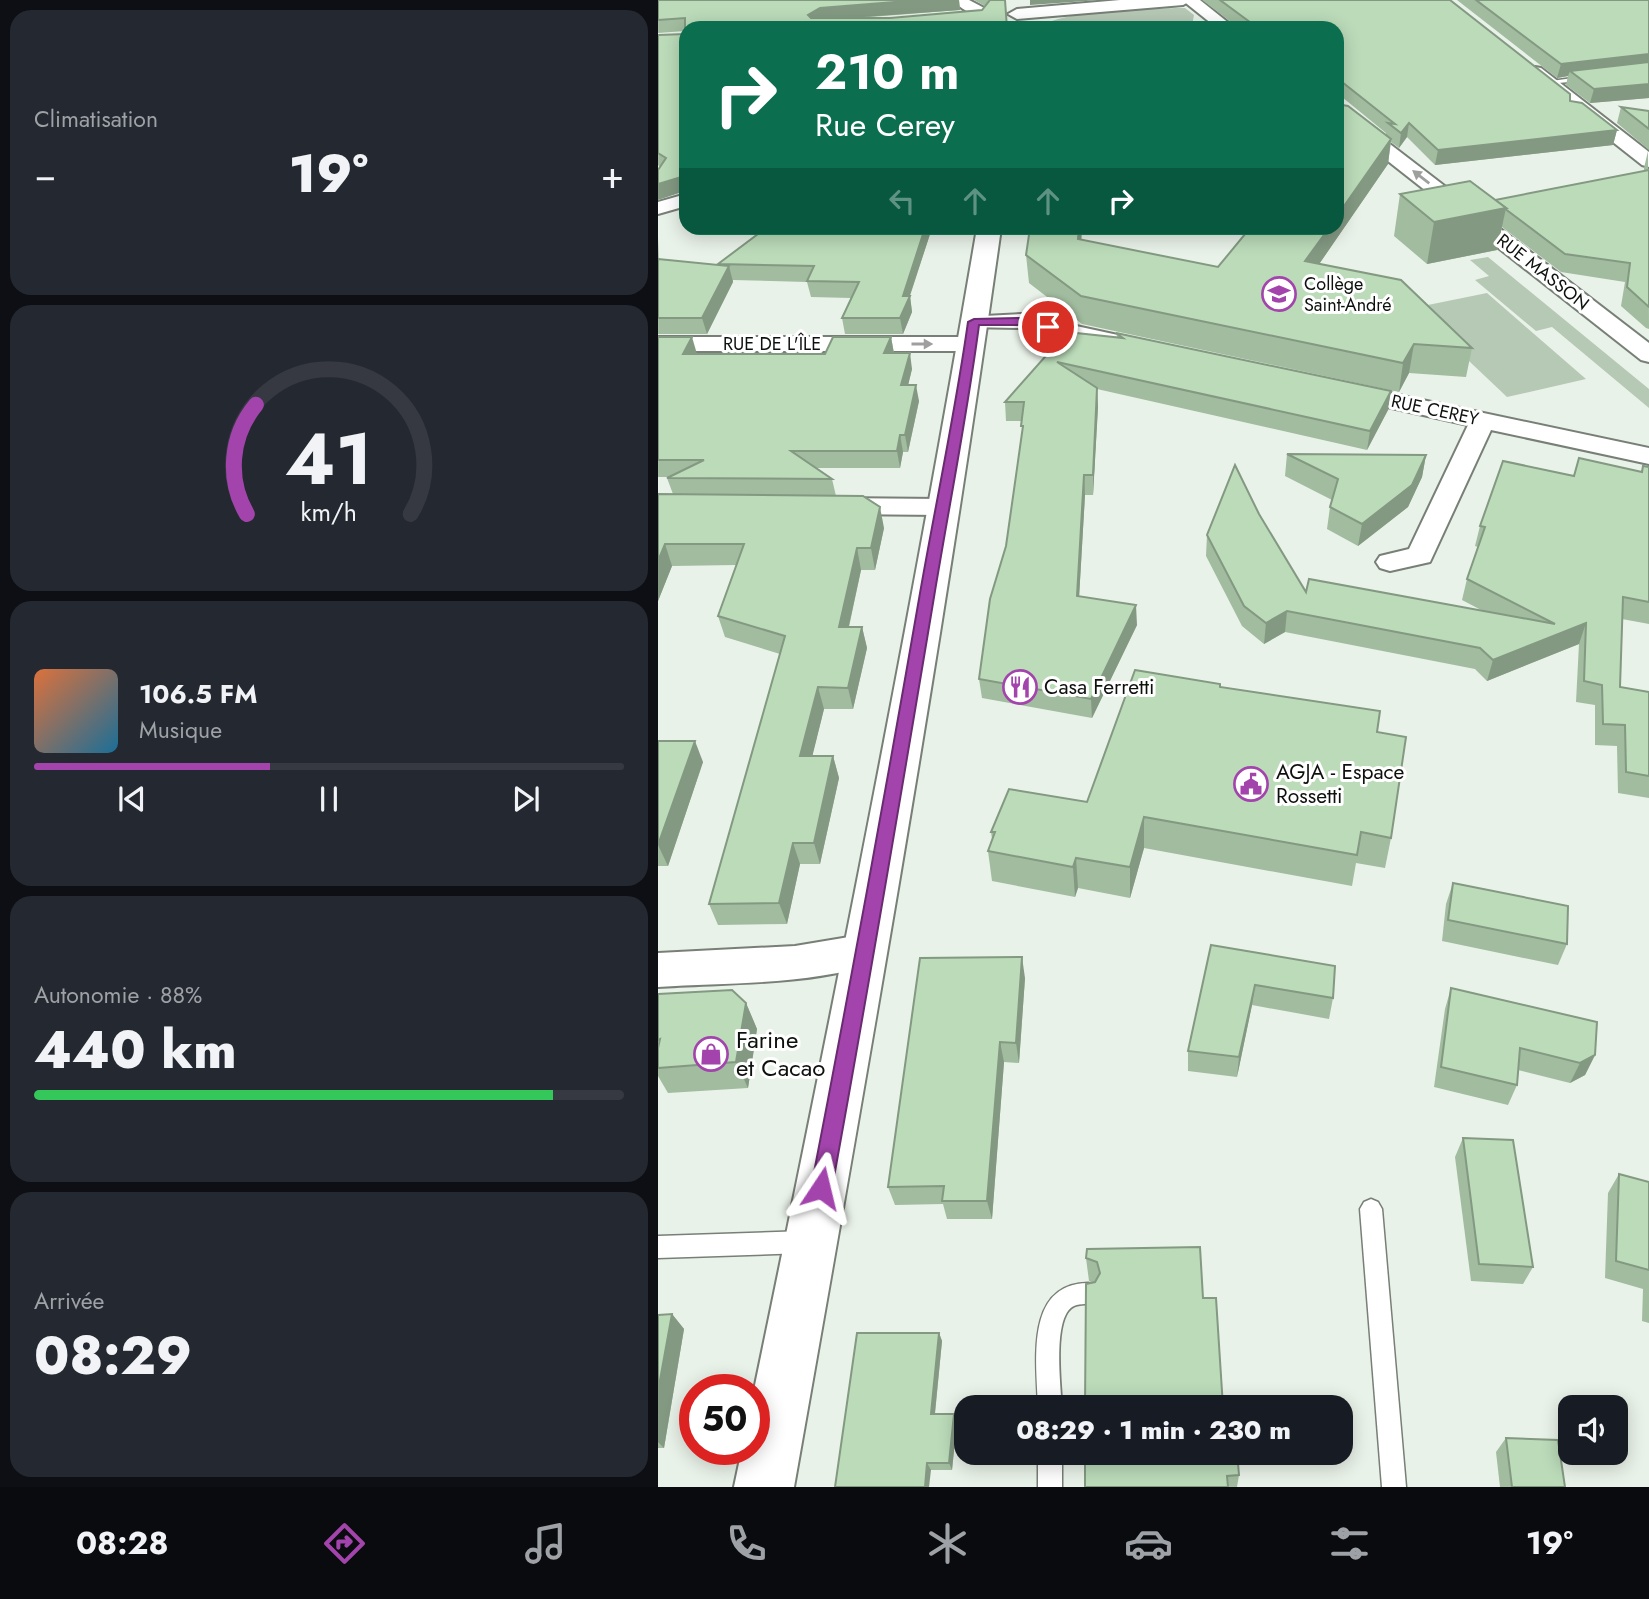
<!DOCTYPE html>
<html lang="fr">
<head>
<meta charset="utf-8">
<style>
  body { margin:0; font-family:Jost,sans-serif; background:#242831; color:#f1f3f6; height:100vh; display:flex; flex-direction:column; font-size:26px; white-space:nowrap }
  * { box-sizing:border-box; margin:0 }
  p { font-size:23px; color:#9ea1a6 }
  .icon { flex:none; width:38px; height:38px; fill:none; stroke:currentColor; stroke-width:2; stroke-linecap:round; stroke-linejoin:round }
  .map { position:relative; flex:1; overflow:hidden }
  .side { display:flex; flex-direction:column; gap:10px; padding:10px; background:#0d0f14; width:658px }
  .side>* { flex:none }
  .banner { position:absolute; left:21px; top:21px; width:665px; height:214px; border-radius:21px; box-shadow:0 4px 18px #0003; background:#0b6e4f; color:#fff; overflow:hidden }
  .buttons { position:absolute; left:900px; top:1395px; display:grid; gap:14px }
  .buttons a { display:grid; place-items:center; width:70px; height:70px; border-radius:14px; background:#171b24; box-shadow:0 4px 18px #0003; font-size:35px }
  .speed { position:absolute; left:21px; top:1374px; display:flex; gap:14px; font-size:35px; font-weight:700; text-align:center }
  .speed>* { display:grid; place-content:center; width:91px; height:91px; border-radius:50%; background:#171b24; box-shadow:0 4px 18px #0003; line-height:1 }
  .speed .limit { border:10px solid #d22; background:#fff; color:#111 }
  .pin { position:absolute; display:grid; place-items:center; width:60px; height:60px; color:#fff; margin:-30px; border:4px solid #fff; border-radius:50%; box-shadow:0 2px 7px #0007 }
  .me { position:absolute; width:77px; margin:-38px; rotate:10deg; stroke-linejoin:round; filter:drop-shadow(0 0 5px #0008) }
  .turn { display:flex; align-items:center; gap:24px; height:147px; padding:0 21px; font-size:32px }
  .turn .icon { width:91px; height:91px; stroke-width:2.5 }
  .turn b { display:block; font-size:49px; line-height:60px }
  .lanes { display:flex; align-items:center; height:66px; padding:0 21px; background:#0003; justify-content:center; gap:35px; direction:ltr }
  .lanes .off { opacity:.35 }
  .big { font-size:52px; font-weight:800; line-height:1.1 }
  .side .widget { flex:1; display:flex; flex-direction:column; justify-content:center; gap:10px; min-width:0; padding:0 24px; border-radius:21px; background:#242831 }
  .side .dial { align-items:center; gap:0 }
  .dial svg { height:182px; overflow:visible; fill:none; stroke:#363941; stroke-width:7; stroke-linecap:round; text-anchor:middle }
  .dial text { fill:#f1f3f6; stroke:none }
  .song { display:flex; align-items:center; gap:21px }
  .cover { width:84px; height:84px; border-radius:10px; background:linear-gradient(135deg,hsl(20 70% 55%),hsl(200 70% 35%)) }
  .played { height:7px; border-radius:4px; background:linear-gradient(90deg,#a344ad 40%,#363941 40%) }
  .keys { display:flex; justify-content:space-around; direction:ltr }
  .heat { display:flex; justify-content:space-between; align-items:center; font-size:38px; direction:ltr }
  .charge { height:10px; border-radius:5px; background:linear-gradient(90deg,#34c759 88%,#363941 0) }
  .trip { position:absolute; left:296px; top:1395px; width:399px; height:70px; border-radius:21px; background:#171b24; box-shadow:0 4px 18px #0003; font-weight:800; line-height:70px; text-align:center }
  .tabs { display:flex; height:112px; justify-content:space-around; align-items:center; background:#090b0e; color:#9ea1a6 }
  .tabs .icon { width:49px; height:49px }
  .tabs .current { color:#a344ad }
  .tabs b { font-size:32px; color:#f1f3f6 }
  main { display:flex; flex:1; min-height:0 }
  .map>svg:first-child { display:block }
</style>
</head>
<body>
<main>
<section class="side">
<div class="widget"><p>Climatisation</p>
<div class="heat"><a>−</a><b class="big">19°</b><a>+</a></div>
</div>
<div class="widget dial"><svg viewBox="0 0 100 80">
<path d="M14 69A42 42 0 1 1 86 69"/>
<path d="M14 69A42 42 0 0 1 18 21" stroke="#a344ad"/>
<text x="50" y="56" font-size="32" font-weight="700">41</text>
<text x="50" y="72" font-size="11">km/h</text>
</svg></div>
<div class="widget">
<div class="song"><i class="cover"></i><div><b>106.5 FM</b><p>Musique</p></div></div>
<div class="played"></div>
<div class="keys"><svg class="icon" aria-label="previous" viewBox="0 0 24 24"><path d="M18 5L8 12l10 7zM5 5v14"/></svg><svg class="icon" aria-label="pause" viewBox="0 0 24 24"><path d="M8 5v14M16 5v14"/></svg><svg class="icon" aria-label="next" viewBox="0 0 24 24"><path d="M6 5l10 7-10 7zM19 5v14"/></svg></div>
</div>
<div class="widget"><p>Autonomie · 88%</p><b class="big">440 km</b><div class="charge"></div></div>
<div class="widget"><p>Arrivée</p><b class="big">08:29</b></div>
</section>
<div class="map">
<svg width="991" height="1487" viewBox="0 0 991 1487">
  <rect width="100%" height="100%" fill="#e9f2e8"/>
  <g fill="#b6c9b5">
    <path d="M517 8H527L536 15 534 26 537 28H381C404 9 485 10 517 8Z"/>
    <polygon points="830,257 991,389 991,408 894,327 878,331 817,280 831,276 812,260"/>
    <polygon points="829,293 928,379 849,397 755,308"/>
  </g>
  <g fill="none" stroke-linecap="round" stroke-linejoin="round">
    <g stroke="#777f76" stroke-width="3">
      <g id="lane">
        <polygon points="929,76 932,80 890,84 886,82"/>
        <polygon points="713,1199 720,1202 724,1209 748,1487 724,1487 702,1209 706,1202"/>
        <polygon points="147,1231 155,1234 158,1242 155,1250 147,1253 0,1258 0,1236"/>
        <path d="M430 1283 438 1286 441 1294 438 1302C431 1305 423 1303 416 1306 394 1316 403 1386 404 1407H380C379 1363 366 1284 430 1283Z"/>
        <rect x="380" y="1452" width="24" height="35"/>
      </g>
    </g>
    <g stroke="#777f76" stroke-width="4">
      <g id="street">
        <path d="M295 0H311L332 11 329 14C317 17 303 10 295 0Z"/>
        <polygon points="524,0 542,0 577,28 559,28"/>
        <polygon points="877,67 883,68 991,152 991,167 984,165 871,76 869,72 871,68"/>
        <polygon points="679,107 685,108 991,343 991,362 983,360 679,121"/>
        <polygon points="28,194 28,206 0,214 0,202"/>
        <polygon points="363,314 469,337 473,342 469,347 461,349 363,328 307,327 304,322 307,317"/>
        <polygon points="0,337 312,337 320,339 324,344 320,349 312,351 0,351"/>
        <polygon points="689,384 991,448 991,464 833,430 772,562 732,571 722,568 718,562 722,556 751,549 810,425 680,396 677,391 680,386"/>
        <polygon points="177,498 284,499 294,501 298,507 294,513 284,515 177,514 167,512 163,506 167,500"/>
        <path d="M209 934 223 939 228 950 223 961C153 986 73 982 0 987V953L137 946Z"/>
      </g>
    </g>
    <g stroke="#777f76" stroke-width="4">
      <g id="secondary">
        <polygon points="462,0 534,0 525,5 359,19 350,14 359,9"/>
        <path d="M319 228H343C284 649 210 1068 136 1487H76L84 1449H96V1390C176 1004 253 617 319 228Z"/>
      </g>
    </g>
    <use href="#lane" fill="#fff" fill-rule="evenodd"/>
    <use href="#street" fill="#fff" fill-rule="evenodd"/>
    <use href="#secondary" fill="#fff" fill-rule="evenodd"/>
  </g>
  <g fill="#a1bc9f">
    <polygon points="0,0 301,0 302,10 199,18 232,18 324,10 327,6 316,0 347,0 349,28 28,28 28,201 26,192 0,165 0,35 27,34 27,31 0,33"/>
    <polygon points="544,0 792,0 912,101 959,130 955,145 777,165 749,137 741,148 733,142 730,164 661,264 814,348 808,377 751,373 741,392 424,324 371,283 368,255 423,240 560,267 728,135 728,133 679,93 679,28 581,28"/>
    <polygon points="799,0 991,0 991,98 932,103 908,85 910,76 899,78"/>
    <polygon points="963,107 991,111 991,150 959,123"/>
    <polygon points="990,151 991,329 988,328 963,306 967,282 903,272 844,227 839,250 769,264 736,236 742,194 837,200 986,171 986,168"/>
    <polygon points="108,228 274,228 252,296 254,312 245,334 187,334 184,318 193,298 153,297 149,282 75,280 75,282 49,334 0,334 0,237 1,259 61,265 60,264"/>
    <polygon points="409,332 459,337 458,333 730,410 709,450 439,389 440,407 435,495 427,495 421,597 479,625 434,718 324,698 321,679 348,546 364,435 364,421 348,421 347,402"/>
    <polygon points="0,337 39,354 167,354 233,337 236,353 254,369 250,385 261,401 250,452 245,452 242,468 158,468 174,479 178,496 15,494 9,478 11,477 0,477"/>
    <polygon points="629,454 768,455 764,477 750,507 700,546 669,529 672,507 674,500 627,476"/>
    <polygon points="991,467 991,624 964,619 962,687 991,692 991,798 960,793 959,746 937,745 937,705 918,702 921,644 829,681 817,669 627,632 606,644 584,626 548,556 549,535 601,514 648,592 825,611 804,600 809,579 820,547 817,546 822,526 916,476 983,472"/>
    <polygon points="0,494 226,528 217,570 203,570 191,627 204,627 209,648 195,709 166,709 154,756 175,756 181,778 162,864 142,864 129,924 60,925 51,904 122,654 67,637 60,616 78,565 14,566 0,601"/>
    <polygon points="562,687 719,732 733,838 727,868 698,863 694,886 486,848 472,898 420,888 417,897 334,881 330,851 334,839 333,832 429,802"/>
    <polygon points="0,742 45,762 10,866 0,866"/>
    <polygon points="795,883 909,944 900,965 784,941 788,904"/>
    <polygon points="553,945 675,998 671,1019 594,1005 579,1077 530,1071 530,1051"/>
    <polygon points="367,978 361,1063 346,1062 334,1219 289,1219 285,1204 237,1205 230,1187"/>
    <polygon points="793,988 937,1055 927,1075 912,1083 860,1070 859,1085 850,1105 776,1087 787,1009"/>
    <polygon points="0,994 88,1003 99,1029 90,1088 10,1093 0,1076"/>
    <polygon points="805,1138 875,1267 865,1284 813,1281 797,1157"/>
    <polygon points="961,1174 991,1182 991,1323 984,1321 985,1289 947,1278 950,1193"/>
    <polygon points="428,1258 545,1298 565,1407 435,1283 431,1281"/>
    <polygon points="14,1314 26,1329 6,1448 0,1448 0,1315"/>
    <polygon points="281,1333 284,1341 277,1414 296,1414 299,1421 294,1470 273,1470 177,1487"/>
    <polygon points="848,1438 907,1487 842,1487 838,1452"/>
    <polygon points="581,1475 579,1487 427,1487"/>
  </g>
  <g fill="#839982">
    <polygon points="262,0 301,0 302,10 164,20 152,28 150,15 162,8"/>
    <polygon points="372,0 442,0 372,5"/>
    <polygon points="991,54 991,67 912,71 910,76 899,78 903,64"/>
    <polygon points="991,84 991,98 932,103 936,89"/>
    <polygon points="751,123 749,137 741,148 743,133"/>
    <polygon points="959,130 955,145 777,165 780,150"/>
    <polygon points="733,139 730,164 644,289 647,261 671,228 679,228 679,216"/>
    <polygon points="23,177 27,191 0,200 0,184"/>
    <polygon points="848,208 839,250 769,264 776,222"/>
    <polygon points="267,228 274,228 251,298 252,296 254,312 245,334 242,318 245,296"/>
    <polygon points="421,228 424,228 422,267 420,239"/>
    <polygon points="71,266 75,282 49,334 44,318"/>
    <polygon points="34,337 39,354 25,354"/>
    <polygon points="233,337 236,354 226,353"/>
    <polygon points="756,344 751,373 741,392 745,363"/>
    <polygon points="252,353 254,369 246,402 243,385"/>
    <polygon points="258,385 261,401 250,452 247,435"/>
    <polygon points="439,388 440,407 435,495 435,475"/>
    <polygon points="733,391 730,410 709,450 712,431"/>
    <polygon points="242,435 245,452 242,468 239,451"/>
    <polygon points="768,455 764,477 750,507 700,546 704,524"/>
    <polygon points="426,475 427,495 420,616 419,596"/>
    <polygon points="222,507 226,528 217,570 213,548"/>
    <polygon points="7,544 14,566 0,601 0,561"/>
    <polygon points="199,548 203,570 186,648 181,627"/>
    <polygon points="478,605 479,625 434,718 433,699"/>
    <polygon points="629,611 627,632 606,644 608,623"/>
    <polygon points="928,623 921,644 829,681 835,660"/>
    <polygon points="204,627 209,648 195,709 190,688"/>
    <polygon points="160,687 166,709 149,778 142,756"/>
    <polygon points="37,741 45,762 10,866 0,845"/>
    <polygon points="175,756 181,778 162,864 156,843"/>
    <polygon points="486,817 486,848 472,898 472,867"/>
    <polygon points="135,843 142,864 129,924 121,903"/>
    <polygon points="418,858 420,888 417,897 415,867"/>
    <polygon points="364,957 367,978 361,1063 358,1043"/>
    <polygon points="597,985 594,1005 579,1077 581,1057"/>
    <polygon points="88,1003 99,1029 90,1088 78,1062"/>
    <polygon points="342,1042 346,1062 334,1219 329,1201"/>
    <polygon points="937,1055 927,1075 912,1083 922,1063"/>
    <polygon points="14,1314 26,1329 6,1448 0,1442 0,1391"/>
    <polygon points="281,1333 284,1341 276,1422 273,1414"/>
    <polygon points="296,1414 299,1421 294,1470 291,1463"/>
    <polygon points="269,1463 273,1470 271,1487 267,1487"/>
  </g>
  <g fill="#bbdbb9" stroke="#839982" stroke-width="2">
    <polygon points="0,0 262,0 162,8 150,15 153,18 232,18 324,10 332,0 347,0 349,28 28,28 28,193 26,193 27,179 23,177 0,184 0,170 8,158 0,153 0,35 27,34 27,18 0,20"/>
    <polygon points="562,0 792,0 912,94 912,101 924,103 959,130 780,150 751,123 743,133 730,123 737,124 679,78 679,28 600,28"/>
    <polygon points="818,0 991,0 991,54 903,64"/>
    <polygon points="991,62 991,84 936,89 912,71"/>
    <polygon points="679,104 690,106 733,139 679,216"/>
    <polygon points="963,107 991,111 991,129"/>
    <polygon points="991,170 991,307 969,287 972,263 907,254 846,208 848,208 837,200"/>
    <polygon points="812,181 848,208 776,222 742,194"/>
    <polygon points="108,228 267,228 245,296 252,296 242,318 184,318 201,282 149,281 156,266 60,264"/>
    <polygon points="372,228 421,228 420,239 560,267 592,228 671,228 647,261 743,280 814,348 756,344 745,363 423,296 368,255"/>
    <polygon points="0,259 71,266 44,318 0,318"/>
    <polygon points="409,332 465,338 458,333 733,391 712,431 399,362 439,388 435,475 426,475 419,596 478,605 433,699 321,679 332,599 348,546 365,426 363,426 366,402 347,402"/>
    <polygon points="0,337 34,337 25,354 167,354 175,337 233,337 226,353 252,353 243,385 258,385 247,435 242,435 239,451 133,451 174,479 9,478 46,460 0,460"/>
    <polygon points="629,454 768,455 754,485 704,524 672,507 680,479"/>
    <polygon points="921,458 984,472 985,466 991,467 991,602 965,597 962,687 991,692 991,776 968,772 967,725 945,724 944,685 926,681 928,623 835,660 822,648 629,611 608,623 586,606 549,535 577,465 601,514 648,592 651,579 897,624 809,579 827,527 822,526 845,461 916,476"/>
    <polygon points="0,494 205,496 222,507 213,548 199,548 181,627 204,627 190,688 160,687 142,756 175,756 156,843 135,843 121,903 51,904 127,636 60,616 86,544 7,544 0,561"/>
    <polygon points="477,670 562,684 562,687 722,711 719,732 748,737 733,838 703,832 699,855 486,817 472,867 418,858 415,867 330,851 337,832 333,832 351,789 429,802"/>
    <polygon points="0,741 37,741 0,845"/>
    <polygon points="795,883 910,906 909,944 790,920"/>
    <polygon points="553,945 677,966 675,998 597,985 581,1057 530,1051"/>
    <polygon points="364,957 358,1043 342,1042 329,1201 284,1201 286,1186 230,1187 262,958"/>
    <polygon points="793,988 939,1022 937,1055 922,1063 862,1048 859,1085 783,1067"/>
    <polygon points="74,990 88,1003 78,1062 0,1068 0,1048 2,1039 0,1040 0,994"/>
    <polygon points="805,1138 855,1140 875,1267 821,1264"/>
    <polygon points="961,1174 991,1182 991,1270 958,1261"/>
    <polygon points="542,1247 545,1298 558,1298 565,1407 427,1407 428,1284 437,1282 442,1273 439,1262 428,1258 429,1249"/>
    <polygon points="14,1314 0,1391 0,1315"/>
    <polygon points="199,1333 281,1333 273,1414 296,1414 291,1463 269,1463 267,1487 177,1487"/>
    <polygon points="848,1438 900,1440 907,1487 854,1487"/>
    <polygon points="427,1452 579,1452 581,1475 569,1476 570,1487 427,1487"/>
  </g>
  <defs><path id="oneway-solid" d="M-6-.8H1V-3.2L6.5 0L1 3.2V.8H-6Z" transform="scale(1.75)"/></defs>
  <g fill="#9ea09e">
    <use href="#oneway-solid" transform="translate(763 177) rotate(-142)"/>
    <use href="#oneway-solid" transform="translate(264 344)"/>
  </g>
  <path fill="#a344ad" stroke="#6a2c70" stroke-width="2" d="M363 318 396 327 390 331 363 325H321C309 416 291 506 276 597 243 795 210 991 174 1188L171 1195 163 1198 156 1195 153 1188C191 992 227 795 261 599 277 506 297 415 310 322L316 319Z"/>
  <defs>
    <g id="school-ring" transform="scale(1.75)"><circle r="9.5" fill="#fff" stroke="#a344ad" stroke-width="1.5"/><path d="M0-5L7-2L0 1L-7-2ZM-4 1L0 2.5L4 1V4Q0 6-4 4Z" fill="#a344ad"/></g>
    <g id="restaurant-ring" transform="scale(1.75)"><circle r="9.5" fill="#fff" stroke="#a344ad" stroke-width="1.5"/><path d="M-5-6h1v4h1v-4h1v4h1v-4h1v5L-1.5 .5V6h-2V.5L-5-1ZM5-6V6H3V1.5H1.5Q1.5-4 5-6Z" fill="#a344ad"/></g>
    <g id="civic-ring" transform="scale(1.75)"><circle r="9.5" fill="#fff" stroke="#a344ad" stroke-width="1.5"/><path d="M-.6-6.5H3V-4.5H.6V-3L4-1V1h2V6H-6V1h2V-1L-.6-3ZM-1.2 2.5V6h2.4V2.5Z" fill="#a344ad"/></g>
    <g id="shop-ring" transform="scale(1.75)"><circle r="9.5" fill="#fff" stroke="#a344ad" stroke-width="1.5"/><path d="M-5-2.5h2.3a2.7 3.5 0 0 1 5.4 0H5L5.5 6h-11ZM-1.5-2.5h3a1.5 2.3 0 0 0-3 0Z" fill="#a344ad"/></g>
  </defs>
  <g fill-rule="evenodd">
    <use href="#school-ring" x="621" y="294"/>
    <use href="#restaurant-ring" x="362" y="687"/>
    <use href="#civic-ring" x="593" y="784"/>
    <use href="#shop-ring" x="53" y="1054"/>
  </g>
  <g text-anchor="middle" stroke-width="6" stroke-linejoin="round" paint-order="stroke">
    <g font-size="18" fill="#0d110d" stroke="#fff">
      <text transform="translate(885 272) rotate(38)" y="6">RUE MASSON</text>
      <text x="114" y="350">RUE DE L'ÎLE</text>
      <text transform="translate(777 410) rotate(12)" y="6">RUE CEREY</text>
    </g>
    <g font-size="18" fill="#0d110d" stroke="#fff" text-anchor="start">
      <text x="646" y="290">Collège<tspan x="646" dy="21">Saint-André</tspan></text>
    </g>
    <g font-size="21" fill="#0d110d" stroke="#fff" text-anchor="start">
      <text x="386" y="694">Casa Ferretti</text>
      <text x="618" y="779">AGJA - Espace<tspan x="618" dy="24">Rossetti</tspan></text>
    </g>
    <g font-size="24" fill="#0d110d" stroke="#fff" text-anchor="start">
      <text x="78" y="1048">Farine<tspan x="78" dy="28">et Cacao</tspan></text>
    </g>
  </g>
</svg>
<div class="buttons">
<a><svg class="icon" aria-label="sound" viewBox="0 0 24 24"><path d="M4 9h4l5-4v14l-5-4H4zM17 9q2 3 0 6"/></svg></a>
</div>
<div class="speed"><div class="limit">50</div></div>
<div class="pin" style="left:390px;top:327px;background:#d93025"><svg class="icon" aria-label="arrive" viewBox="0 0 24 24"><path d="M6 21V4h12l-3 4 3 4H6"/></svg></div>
<svg class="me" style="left:163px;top:1188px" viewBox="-20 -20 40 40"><path d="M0-17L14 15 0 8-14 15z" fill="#a344ad" stroke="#fff" stroke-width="4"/></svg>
<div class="trip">08:29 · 1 min · 230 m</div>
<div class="banner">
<div class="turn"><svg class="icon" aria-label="right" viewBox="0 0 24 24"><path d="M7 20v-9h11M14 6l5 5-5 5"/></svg><div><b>210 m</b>Rue Cerey</div></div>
<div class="lanes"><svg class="icon off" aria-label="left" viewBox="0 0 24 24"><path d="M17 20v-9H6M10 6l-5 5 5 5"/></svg><svg class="icon off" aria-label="ahead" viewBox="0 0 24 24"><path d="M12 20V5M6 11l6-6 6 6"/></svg><svg class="icon off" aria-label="ahead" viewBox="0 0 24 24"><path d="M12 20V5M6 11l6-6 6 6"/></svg><svg class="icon" aria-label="right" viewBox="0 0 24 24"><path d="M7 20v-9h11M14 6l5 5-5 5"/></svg></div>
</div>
</div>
</main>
<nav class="tabs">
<b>08:28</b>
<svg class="icon current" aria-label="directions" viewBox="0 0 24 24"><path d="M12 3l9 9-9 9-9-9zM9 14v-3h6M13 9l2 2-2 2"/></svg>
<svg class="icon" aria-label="music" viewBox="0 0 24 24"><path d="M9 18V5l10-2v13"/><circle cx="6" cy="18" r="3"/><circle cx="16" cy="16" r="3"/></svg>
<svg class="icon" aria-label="phone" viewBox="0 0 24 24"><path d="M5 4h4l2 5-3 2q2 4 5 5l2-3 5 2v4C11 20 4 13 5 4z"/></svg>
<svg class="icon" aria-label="climate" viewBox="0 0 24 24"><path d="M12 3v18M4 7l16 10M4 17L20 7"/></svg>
<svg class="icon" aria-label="car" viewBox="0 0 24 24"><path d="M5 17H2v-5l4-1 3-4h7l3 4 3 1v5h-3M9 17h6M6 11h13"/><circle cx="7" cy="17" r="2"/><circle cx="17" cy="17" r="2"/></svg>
<svg class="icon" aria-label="filters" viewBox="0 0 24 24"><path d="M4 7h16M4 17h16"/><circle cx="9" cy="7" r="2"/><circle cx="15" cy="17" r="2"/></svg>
<b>19°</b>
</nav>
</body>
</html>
